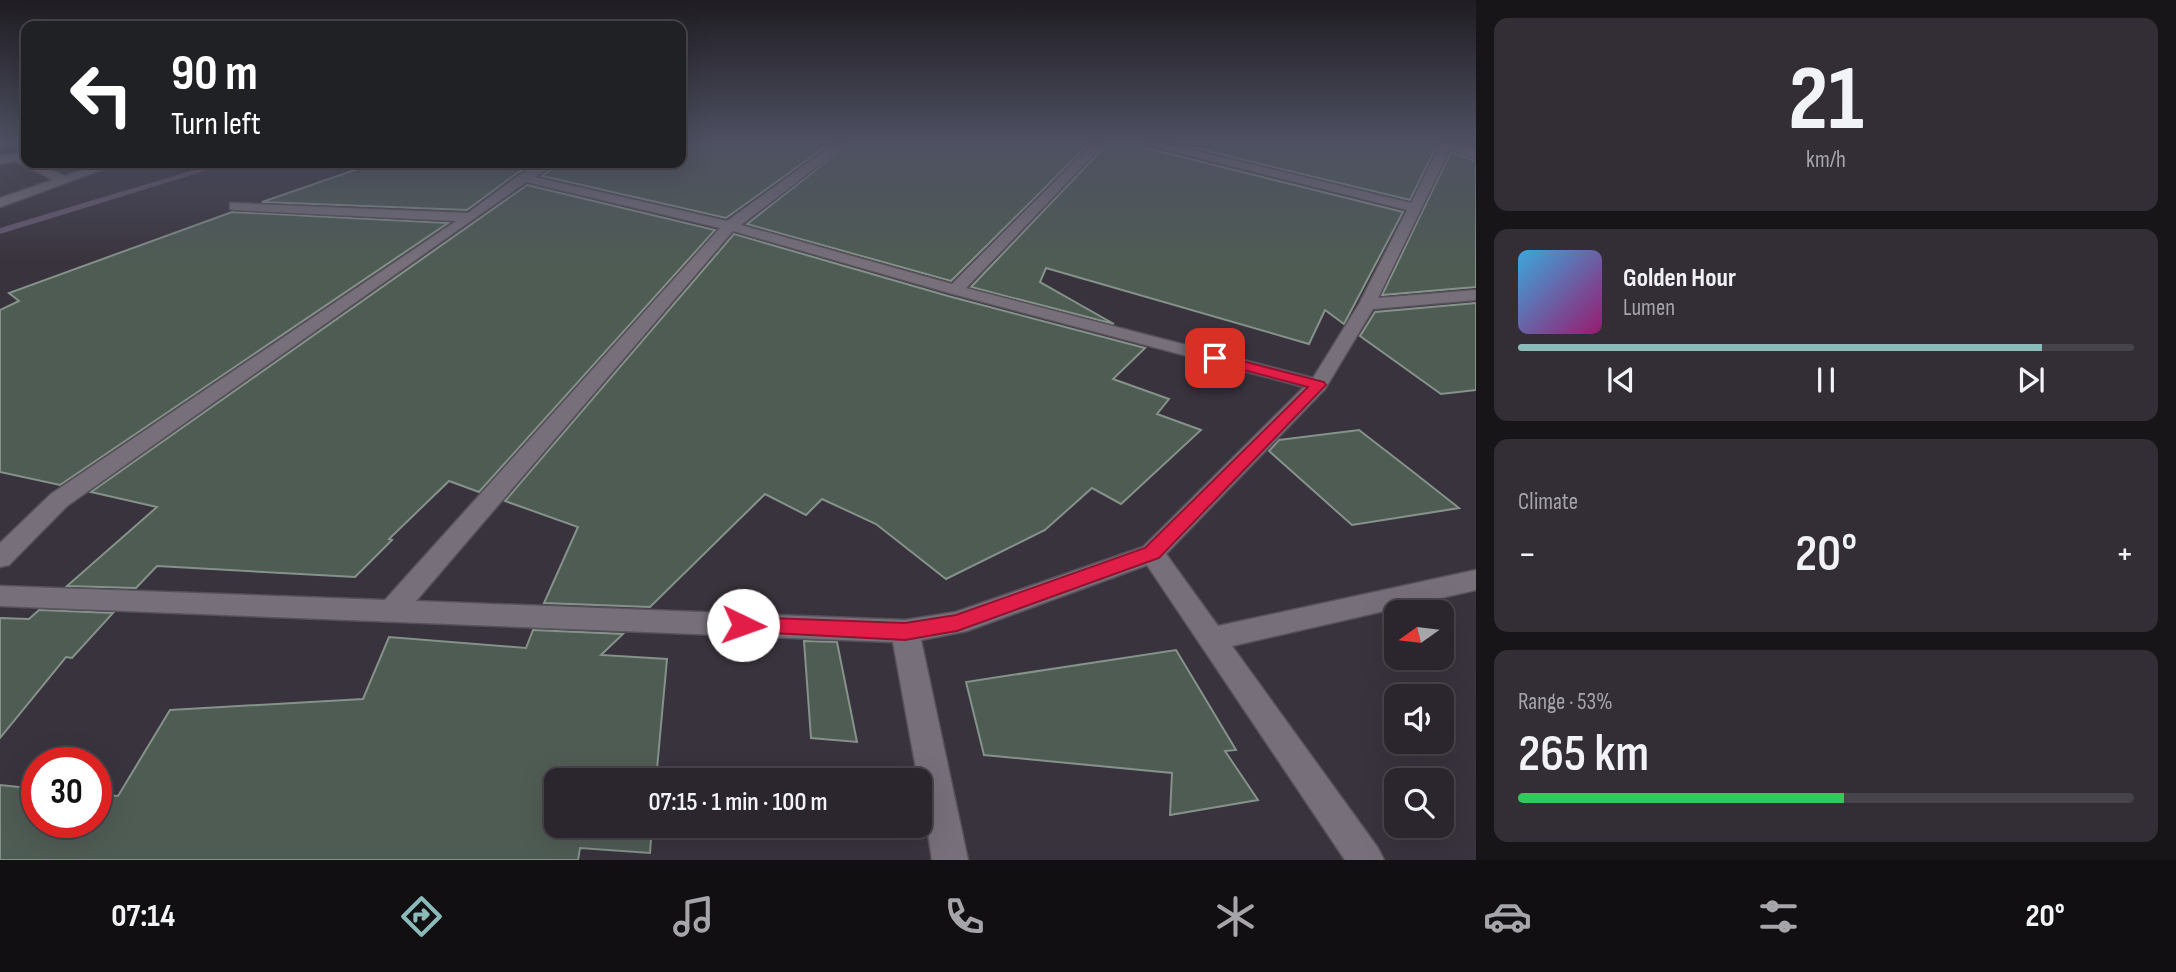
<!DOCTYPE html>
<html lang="en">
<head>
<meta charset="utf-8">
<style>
  body { margin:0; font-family:"Sofia Sans Condensed",sans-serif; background:#332e36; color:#f1f3f6; height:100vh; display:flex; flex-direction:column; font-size:26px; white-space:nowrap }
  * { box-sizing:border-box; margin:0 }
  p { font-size:23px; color:#a6a5aa }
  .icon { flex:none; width:38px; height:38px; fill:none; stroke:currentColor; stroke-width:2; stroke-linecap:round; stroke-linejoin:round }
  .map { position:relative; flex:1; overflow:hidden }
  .sheet { display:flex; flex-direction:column; gap:18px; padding:18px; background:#181519; width:700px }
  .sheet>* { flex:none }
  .banner { position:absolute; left:21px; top:21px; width:665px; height:147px; border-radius:14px; box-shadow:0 7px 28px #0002,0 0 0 2px #47434a; background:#202124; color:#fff; overflow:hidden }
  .needle { width:46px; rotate:256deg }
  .buttons { position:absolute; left:1384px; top:600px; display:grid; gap:14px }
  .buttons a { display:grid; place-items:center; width:70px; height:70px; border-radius:14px; background:#2b262e; box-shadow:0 7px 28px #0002,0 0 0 2px #47434a; font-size:35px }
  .speed { position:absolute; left:21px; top:747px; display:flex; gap:14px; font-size:35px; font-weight:700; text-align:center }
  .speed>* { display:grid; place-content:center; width:91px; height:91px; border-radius:50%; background:#2b262e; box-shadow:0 7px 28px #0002,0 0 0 2px #47434a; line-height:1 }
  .speed .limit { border:10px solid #d22; background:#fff; color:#111 }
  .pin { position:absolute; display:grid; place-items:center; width:60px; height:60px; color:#fff; margin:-30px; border-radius:14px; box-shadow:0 4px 10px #0006 }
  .me { position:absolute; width:77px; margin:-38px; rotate:93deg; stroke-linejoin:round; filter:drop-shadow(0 0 5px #0008) }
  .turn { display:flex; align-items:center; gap:24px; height:147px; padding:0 35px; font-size:32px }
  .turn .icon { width:91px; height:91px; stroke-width:2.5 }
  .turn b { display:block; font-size:49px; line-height:60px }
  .big { font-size:52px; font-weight:600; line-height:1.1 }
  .sheet .widget { flex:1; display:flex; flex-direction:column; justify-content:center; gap:10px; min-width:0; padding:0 24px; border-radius:14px; background:#332e36 }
  .sheet .dial { align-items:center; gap:0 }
  .dial b { font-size:91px; line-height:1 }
  .song { display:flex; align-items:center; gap:21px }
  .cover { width:84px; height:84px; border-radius:10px; background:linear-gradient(135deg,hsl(200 70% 55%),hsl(320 70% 35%)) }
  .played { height:7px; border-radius:4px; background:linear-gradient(90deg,#8bbbb9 85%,#47434a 85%) }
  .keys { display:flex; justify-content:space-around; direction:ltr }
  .heat { display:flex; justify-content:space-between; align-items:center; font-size:38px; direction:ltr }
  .charge { height:10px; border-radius:5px; background:linear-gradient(90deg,#34c759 53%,#47434a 0) }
  .trip { position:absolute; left:544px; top:768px; width:388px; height:70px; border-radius:14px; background:#2b262e; box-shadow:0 7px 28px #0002,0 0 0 2px #47434a; font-weight:600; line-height:70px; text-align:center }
  .dock { display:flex; height:112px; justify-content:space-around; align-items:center; background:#110f12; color:#a6a5aa }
  .dock .icon { width:49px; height:49px }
  .dock .on { color:#8bbbb9 }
  .dock b { font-size:32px; color:#f1f3f6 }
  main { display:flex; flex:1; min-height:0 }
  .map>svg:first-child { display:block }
</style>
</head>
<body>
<main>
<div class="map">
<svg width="1476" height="860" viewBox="0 0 1476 860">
  <rect width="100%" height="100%" fill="#39333d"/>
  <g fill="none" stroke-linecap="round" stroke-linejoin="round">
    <polygon fill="#675870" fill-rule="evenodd" points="217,163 231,163 0,234 0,228"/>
  </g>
  <g fill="#4f5c54" stroke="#85928a" stroke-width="2">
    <polygon points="681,143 831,143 726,218 542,176 559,163 681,163"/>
    <polygon points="850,143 1090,143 951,281 747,224"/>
    <polygon points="1108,143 1142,143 1146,148 1403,212 1344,324 1325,310 1309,344 1046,268 1040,282 1114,324 971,287"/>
    <polygon points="1174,143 1438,143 1410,200"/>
    <polygon points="1451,152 1476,161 1476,287 1382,295"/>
    <polygon points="375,163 537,163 517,173 467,210 262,202"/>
    <polygon points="527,185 715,230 479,492 449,481 389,539 392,540 355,577 157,566 136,588 67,586 157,507 91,492"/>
    <polygon points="232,212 448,223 60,485 0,472 0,310 19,301 9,293"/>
    <polygon points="734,234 948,296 1145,348 1113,379 1169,399 1157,414 1201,430 1121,504 1092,488 1045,530 946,579 876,524 822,499 806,515 765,494 650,607 544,603 578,527 505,501"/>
    <polygon points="1476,303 1476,390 1441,394 1360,336 1375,312"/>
    <polygon points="1359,430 1412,471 1459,508 1352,525 1269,451 1279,440"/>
    <polygon points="39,610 113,613 72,658 66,657 0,738 0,618 29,619"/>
    <polygon points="533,630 623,634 601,655 667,659 656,780 556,780 556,826 652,826 650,853 580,848 578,860 0,860 0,785 37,789 37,822 96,822 96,794 118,796 170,710 363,699 389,637 526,648"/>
    <polygon points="804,641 837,642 857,742 811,738"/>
    <polygon points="1176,650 1236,750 1225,751 1258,800 1170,815 1172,773 984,755 966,682"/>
  </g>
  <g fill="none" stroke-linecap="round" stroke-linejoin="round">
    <g stroke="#57515a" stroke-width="3">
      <g id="minor">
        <path d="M835 143H848L741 225 952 284 1093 143H1105L966 288 1313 378 1359 304 1407 210 1147 145 1145 143H1164L1411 203 1441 143H1454L1476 151V159L1450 149 1378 298 1476 290V300L1373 309 1325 389 1166 554 1218 626 1476 570V590L1232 646 1378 848 1384 860H1345L1147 565 967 631 921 640 968 860H932L920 780H918L893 642 0 606V586L385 600 720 228 526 182 67 506 9 565 0 567V543L51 494 456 221 235 210 230 209V203L468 213 519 175 542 163H557L535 177 727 221ZM733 231 949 293 1304 387 1143 547 956 612 905 620 416 601Z"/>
        <polygon points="18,153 26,156 26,163 38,163 65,176 103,163 120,163 0,207 0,198 53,180 16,161 0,164 0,156"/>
      </g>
    </g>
    <use href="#minor" fill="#77707b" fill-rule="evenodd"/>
  </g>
  <linearGradient id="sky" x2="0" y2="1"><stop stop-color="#1f1c22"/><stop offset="0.54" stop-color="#4e5062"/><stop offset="1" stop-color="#4e5062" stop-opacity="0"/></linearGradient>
  <rect width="1476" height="263" fill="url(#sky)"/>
  <polygon fill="#e11d48" stroke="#92132f" stroke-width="2" points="1215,354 1324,382 1326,385 1159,558 957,631 905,640 736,631 733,625 736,619 743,617 905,623 956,615 1145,548 1308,387 1210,361 1210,355"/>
</svg>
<div class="buttons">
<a><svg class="needle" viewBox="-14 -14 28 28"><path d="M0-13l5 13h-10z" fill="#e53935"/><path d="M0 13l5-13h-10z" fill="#a6a5aa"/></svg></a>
<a><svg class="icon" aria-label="sound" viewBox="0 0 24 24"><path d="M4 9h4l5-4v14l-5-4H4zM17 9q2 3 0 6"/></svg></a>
<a><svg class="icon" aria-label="search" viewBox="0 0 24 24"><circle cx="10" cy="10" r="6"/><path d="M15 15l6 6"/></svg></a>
</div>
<div class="speed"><div class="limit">30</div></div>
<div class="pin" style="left:1215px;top:358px;background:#d93025"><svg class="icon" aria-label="arrive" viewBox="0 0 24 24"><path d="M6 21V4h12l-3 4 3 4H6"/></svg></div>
<svg class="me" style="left:743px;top:625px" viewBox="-20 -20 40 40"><circle r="19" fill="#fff"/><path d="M0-13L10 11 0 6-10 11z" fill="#e11d48"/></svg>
<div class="trip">07:15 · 1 min · 100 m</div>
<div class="banner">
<div class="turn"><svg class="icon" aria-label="left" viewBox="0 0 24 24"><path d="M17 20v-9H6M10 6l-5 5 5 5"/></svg><div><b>90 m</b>Turn left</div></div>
</div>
</div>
<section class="sheet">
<div class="widget dial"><b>21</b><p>km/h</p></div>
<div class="widget">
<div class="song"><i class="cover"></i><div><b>Golden Hour</b><p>Lumen</p></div></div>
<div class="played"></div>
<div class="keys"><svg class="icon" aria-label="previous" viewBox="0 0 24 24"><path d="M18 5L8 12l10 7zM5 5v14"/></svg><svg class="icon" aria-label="pause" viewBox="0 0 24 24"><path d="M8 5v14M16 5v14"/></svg><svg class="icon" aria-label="next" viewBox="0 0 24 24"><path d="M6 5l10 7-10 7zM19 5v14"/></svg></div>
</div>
<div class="widget"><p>Climate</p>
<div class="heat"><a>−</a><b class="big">20°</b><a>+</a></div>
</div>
<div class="widget"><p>Range · 53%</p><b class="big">265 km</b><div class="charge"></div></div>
</section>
</main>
<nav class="dock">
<b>07:14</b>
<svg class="icon on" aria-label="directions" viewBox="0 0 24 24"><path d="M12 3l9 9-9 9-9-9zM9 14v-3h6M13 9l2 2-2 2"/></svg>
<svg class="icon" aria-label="music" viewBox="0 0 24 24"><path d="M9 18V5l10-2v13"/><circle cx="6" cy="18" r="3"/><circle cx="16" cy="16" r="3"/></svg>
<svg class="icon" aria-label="phone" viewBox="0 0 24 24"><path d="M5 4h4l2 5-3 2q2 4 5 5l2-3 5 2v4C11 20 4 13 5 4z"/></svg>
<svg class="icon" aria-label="climate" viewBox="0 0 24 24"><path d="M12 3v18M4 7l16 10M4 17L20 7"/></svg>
<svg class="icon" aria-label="car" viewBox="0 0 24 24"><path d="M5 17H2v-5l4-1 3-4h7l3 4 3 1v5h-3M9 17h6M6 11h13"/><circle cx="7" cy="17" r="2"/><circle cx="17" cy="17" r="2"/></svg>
<svg class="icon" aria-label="filters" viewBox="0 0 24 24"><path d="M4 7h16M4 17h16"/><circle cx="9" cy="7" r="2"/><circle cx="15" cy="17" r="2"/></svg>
<b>20°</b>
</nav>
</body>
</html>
